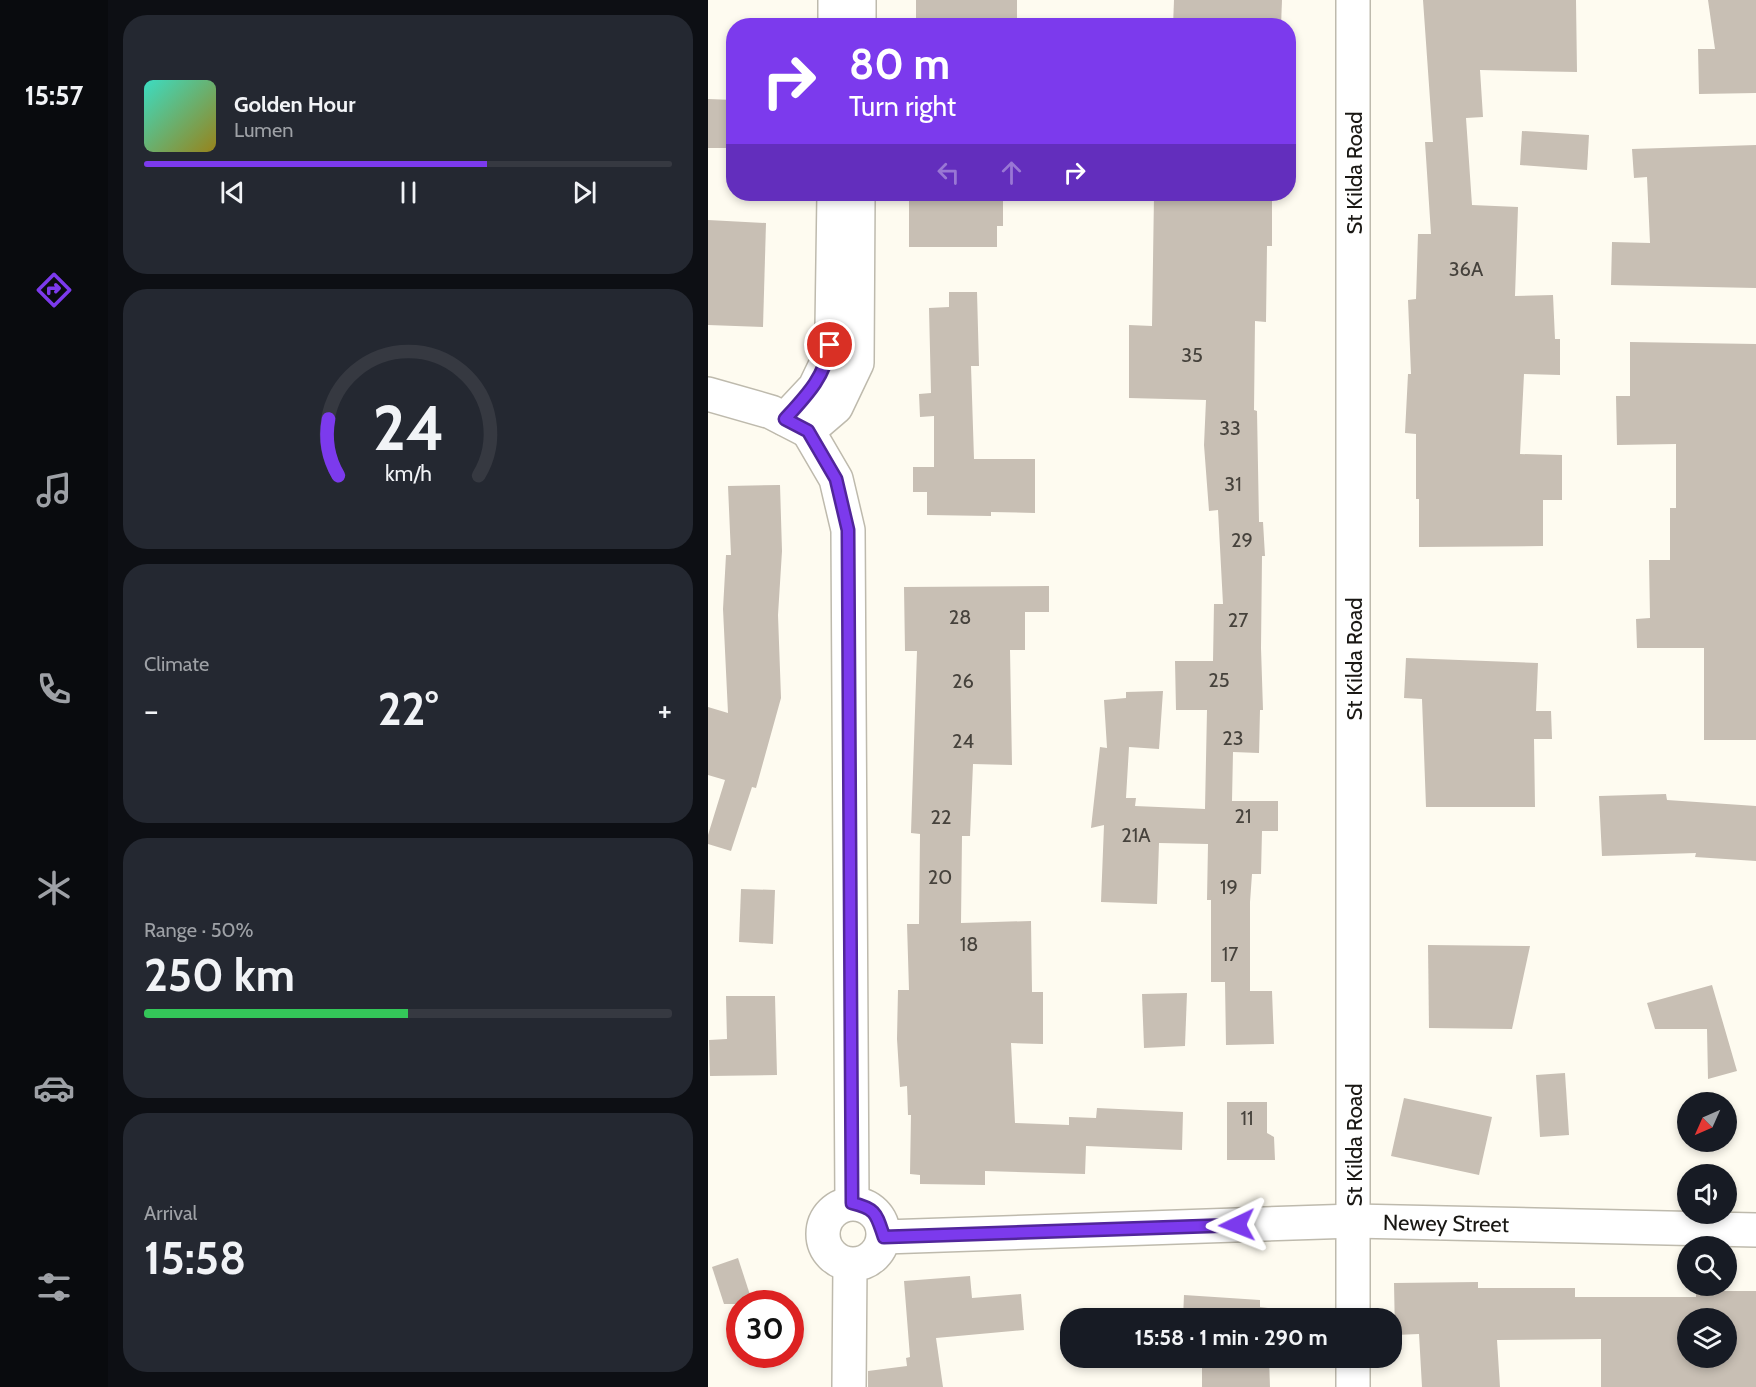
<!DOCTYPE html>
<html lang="en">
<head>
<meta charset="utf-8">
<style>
  body { margin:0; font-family:Cabin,sans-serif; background:#242831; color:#f1f3f6; height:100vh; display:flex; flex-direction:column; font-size:22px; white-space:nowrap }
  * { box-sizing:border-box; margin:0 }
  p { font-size:20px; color:#9ea1a6 }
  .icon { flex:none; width:33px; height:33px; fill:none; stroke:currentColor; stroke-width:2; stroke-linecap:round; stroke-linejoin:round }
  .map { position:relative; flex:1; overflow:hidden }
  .drawer { display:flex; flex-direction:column; gap:15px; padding:15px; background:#0d0f14; width:600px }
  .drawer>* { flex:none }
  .top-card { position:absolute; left:18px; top:18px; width:570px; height:183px; border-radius:24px; box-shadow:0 3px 9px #0003; background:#7c3aed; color:#fff; overflow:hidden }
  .needle { width:39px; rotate:225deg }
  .tools { position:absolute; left:969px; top:1092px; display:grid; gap:12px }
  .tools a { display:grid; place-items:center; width:60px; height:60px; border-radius:50%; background:#171b24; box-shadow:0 3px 9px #0003; font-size:30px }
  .speed { position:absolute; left:18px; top:1290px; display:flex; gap:12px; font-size:30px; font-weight:700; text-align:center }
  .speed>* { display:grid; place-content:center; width:78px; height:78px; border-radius:50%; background:#171b24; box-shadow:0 3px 9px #0003; line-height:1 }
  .speed .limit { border:9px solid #d22; background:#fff; color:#111 }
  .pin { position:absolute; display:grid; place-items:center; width:51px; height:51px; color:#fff; margin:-26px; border:3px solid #fff; border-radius:50%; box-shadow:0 2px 6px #0007 }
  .me { position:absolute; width:66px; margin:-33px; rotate:268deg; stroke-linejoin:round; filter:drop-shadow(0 0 4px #0008) }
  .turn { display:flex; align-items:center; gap:21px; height:126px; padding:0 24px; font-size:27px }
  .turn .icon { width:78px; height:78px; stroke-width:2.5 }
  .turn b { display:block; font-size:42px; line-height:51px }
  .lanes { display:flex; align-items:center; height:57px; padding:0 24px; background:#0003; justify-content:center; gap:30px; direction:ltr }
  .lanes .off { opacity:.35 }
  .big { font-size:45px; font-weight:700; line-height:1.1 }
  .drawer .card { flex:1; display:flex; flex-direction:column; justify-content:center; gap:9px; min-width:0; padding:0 21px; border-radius:24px; background:#242831 }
  .drawer .dial { align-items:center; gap:0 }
  .dial svg { height:156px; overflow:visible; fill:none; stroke:#363941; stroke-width:7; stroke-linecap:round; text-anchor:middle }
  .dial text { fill:#f1f3f6; stroke:none }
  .song { display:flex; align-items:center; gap:18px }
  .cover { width:72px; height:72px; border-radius:9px; background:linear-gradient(135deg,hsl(170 70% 55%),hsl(50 70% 35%)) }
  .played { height:6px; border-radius:3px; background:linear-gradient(90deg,#7c3aed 65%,#363941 65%) }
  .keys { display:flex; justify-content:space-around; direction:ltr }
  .heat { display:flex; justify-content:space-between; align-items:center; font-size:33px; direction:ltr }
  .charge { height:9px; border-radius:4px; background:linear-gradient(90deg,#34c759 50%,#363941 0) }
  .trip { position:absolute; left:352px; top:1308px; width:342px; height:60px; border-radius:24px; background:#171b24; box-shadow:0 3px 9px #0003; font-weight:700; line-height:60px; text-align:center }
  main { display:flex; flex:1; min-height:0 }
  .tab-bar { display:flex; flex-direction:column; width:108px; justify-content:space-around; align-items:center; background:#090b0e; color:#9ea1a6 }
  .tab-bar .icon { width:42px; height:42px }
  .tab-bar .on { color:#7c3aed }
  .tab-bar b { font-size:27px; color:#f1f3f6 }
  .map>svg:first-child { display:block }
</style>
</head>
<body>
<main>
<nav class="tab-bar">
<b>15:57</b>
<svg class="icon on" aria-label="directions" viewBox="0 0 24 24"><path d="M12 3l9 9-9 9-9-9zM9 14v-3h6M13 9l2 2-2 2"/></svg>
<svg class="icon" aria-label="music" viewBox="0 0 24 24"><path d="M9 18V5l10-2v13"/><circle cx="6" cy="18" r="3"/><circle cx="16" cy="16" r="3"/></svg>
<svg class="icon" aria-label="phone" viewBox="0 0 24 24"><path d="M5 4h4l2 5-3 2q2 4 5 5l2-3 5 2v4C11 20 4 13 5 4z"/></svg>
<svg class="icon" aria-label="climate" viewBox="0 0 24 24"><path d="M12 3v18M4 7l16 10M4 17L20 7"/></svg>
<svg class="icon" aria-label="car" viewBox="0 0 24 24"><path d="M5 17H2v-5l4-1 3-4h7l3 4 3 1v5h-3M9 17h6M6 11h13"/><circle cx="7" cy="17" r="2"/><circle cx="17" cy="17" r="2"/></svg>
<svg class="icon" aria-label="filters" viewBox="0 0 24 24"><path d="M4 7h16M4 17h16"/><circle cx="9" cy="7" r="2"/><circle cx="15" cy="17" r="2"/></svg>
</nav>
<section class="drawer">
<div class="card">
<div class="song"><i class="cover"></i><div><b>Golden Hour</b><p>Lumen</p></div></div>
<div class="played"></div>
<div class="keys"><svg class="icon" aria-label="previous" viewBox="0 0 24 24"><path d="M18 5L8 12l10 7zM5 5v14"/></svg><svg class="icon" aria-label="pause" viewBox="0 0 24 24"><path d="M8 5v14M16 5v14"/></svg><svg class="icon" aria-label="next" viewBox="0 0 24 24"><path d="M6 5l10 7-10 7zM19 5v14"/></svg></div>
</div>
<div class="card dial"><svg viewBox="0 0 100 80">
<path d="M14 69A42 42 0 1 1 86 69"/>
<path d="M14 69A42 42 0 0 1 9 40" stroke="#7c3aed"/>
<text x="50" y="56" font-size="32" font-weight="700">24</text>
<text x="50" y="72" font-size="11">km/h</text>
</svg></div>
<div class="card"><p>Climate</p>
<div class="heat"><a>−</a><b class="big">22°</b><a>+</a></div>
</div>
<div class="card"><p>Range · 50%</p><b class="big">250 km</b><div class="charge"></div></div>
<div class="card"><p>Arrival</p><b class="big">15:58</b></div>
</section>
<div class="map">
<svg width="1048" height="1387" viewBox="0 0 1048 1387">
  <rect width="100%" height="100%" fill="#fefbf0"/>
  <g fill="#c8bfb4" fill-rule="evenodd">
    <rect x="208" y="0" width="101" height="26"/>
    <polygon points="466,0 574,0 573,26 465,26"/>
    <polygon points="715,0 868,0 869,72 772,70 775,117 758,118 764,205 810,207 807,296 845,295 847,339 852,339 852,375 816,374 812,454 854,455 854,500 835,500 835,546 711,547 711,499 708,499 708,434 697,433 700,374 703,374 700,300 708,299 710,234 723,234 717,142 725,142"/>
    <polygon points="1000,0 1048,0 1048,93 991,94 990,49 1007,49"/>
    <polygon points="0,99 26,100 26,148 0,148"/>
    <polygon points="814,131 881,135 879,170 812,165"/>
    <polygon points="1048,145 1048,288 903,285 904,242 942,243 939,177 926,178 924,149"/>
    <polygon points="201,194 295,194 295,226 289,226 289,247 201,247"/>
    <polygon points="446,196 564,196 564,246 559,246 558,322 547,321 546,410 549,411 551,522 555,522 557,556 554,556 553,648 555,710 552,710 551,753 525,752 524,801 570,801 570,831 554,831 553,874 544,874 542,902 542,991 564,991 566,1044 518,1045 517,982 503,982 503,900 499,900 500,844 451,843 449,904 393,902 396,825 383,828 392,747 399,748 396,700 418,698 418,692 455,691 451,749 421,747 418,798 428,798 427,806 497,809 499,710 468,710 467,661 505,661 506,604 515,604 510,510 501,511 496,445 498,400 421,398 421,325 444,326"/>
    <polygon points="0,220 58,223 55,327 0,325"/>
    <polygon points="241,292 269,292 271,366 263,366 266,459 327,459 327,513 283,512 283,516 219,515 219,492 205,492 205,467 226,467 226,416 212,417 211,394 223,393 221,308 241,307"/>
    <polygon points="922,342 1048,344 1048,740 996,740 996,648 929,648 928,619 942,618 941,560 962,560 962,508 968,508 968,444 909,445 908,396 922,396"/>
    <polygon points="72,485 74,551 70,615 73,698 48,788 44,787 23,851 0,844 0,835 17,780 0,775 0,707 20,713 15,609 18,555 23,555 20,486"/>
    <polygon points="341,586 341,612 317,612 317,650 302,650 304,765 265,764 262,836 254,836 253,923 323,921 324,992 335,992 335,1044 303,1043 307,1123 361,1125 361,1117 388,1118 389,1108 475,1112 474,1150 378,1146 377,1174 277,1171 277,1185 212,1184 212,1175 202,1174 203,1115 200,1115 199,1086 192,1087 189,1039 190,990 201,990 199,924 211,924 212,834 203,833 209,651 197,651 196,587"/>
    <polygon points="698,658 830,663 828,711 843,711 844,739 826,739 827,807 718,807 714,699 696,698"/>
    <polygon points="958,794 959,800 1048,806 1048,861 987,857 988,853 894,856 891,796"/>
    <polygon points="33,889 67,890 65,944 31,942"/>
    <polygon points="720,945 822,946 804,1029 721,1028"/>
    <polygon points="1004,985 1029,1071 1000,1079 999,1029 947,1029 939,1003"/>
    <polygon points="479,993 477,1046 436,1048 434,994"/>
    <polygon points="18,996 67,996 69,1075 2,1076 1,1040 19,1039"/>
    <polygon points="857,1073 861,1135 832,1137 828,1075"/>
    <polygon points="696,1098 784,1117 771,1175 683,1156"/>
    <polygon points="519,1102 559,1102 559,1133 566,1137 567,1160 519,1160"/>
    <polygon points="30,1258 45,1304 16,1304 4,1267"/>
    <polygon points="262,1276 264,1298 313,1294 316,1330 228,1338 235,1387 160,1387 160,1371 199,1366 198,1358 202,1357 196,1281"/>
    <path d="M770 1282V1288H867V1297H988V1291H1048V1387H893V1339L789 1340 792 1387H714L711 1334 687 1335 686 1283ZM980 1318H1018V1358H980Z"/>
    <polygon points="476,1295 552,1300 552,1307 560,1308 561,1318 475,1318"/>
    <polygon points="494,1358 561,1358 562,1387 494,1387"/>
  </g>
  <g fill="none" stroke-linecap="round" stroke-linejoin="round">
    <g stroke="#bebaad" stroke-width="36">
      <g id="street">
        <polyline points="127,26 127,0"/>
        <polyline points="151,26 151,0"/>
        <polyline points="0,394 63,412 96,429"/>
        <polyline points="77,419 107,387 119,362 124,328 126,194"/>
        <polyline points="100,431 128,479 140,530 144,1203"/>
        <polyline points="100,431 128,407 149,363 150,194"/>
        <circle cx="145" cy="1234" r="30"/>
        <polyline points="176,1237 646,1221 1048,1230"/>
        <polyline points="645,1318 645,0"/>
        <polyline points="141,1387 142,1265"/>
        <polyline points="645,1387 645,1358"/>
      </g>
    </g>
    <use href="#street" stroke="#fff" stroke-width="33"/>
  </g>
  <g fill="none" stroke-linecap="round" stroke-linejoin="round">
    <g stroke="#51269a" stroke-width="15">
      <path id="route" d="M122 345C117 377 98 396 77 419L100 431 128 479 140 530 144 1203C169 1209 168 1214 176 1237L529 1225"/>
    </g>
    <use href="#route" stroke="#7c3aed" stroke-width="10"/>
  </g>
  <g text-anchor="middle" stroke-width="6" stroke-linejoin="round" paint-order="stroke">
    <g font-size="20" fill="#46423c">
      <text x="758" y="276">36A</text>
      <text x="484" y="362">35</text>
      <text x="522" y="435">33</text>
      <text x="525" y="491">31</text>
      <text x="534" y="547">29</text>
      <text x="252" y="624">28</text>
      <text x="530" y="627">27</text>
      <text x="511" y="687">25</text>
      <text x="255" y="688">26</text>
      <text x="525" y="745">23</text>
      <text x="255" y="748">24</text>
      <text x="535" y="823">21</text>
      <text x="233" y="824">22</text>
      <text x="428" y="842">21A</text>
      <text x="232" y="884">20</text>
      <text x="521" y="894">19</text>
      <text x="261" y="951">18</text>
      <text x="522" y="961">17</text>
      <text x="539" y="1125">11</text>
    </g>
    <g font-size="22" fill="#1a1814" stroke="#fff">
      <text transform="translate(646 173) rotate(-90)" y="8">St Kilda Road</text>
      <text transform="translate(646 659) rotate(-90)" y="8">St Kilda Road</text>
      <text transform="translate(646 1145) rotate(-90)" y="8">St Kilda Road</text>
      <text transform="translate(738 1223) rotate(1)" y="8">Newey Street</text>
    </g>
  </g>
</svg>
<div class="tools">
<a><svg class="needle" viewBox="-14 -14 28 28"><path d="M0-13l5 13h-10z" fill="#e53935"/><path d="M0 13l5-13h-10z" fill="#9ea1a6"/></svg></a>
<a><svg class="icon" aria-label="sound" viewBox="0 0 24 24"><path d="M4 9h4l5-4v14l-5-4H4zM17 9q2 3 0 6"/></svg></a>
<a><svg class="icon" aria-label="search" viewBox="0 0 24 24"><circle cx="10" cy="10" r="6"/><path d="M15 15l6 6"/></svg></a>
<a><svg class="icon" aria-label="layers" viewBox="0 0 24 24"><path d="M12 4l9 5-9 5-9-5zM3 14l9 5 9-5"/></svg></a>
</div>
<div class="speed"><div class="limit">30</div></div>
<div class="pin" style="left:122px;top:345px;background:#d93025"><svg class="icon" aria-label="arrive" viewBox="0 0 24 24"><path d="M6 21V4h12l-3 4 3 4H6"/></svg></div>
<svg class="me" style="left:529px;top:1225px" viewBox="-20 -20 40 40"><path d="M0-17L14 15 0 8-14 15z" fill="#7c3aed" stroke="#fff" stroke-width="4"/></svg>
<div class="trip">15:58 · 1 min · 290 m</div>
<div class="top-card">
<div class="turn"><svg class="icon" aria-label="right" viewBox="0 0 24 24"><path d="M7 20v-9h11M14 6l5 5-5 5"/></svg><div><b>80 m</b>Turn right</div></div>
<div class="lanes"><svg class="icon off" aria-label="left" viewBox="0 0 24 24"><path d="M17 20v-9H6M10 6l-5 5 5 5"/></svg><svg class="icon off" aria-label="ahead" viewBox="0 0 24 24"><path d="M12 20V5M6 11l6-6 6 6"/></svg><svg class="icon" aria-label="right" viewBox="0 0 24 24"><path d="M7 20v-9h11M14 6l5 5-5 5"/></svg></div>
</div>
</div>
</main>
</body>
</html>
